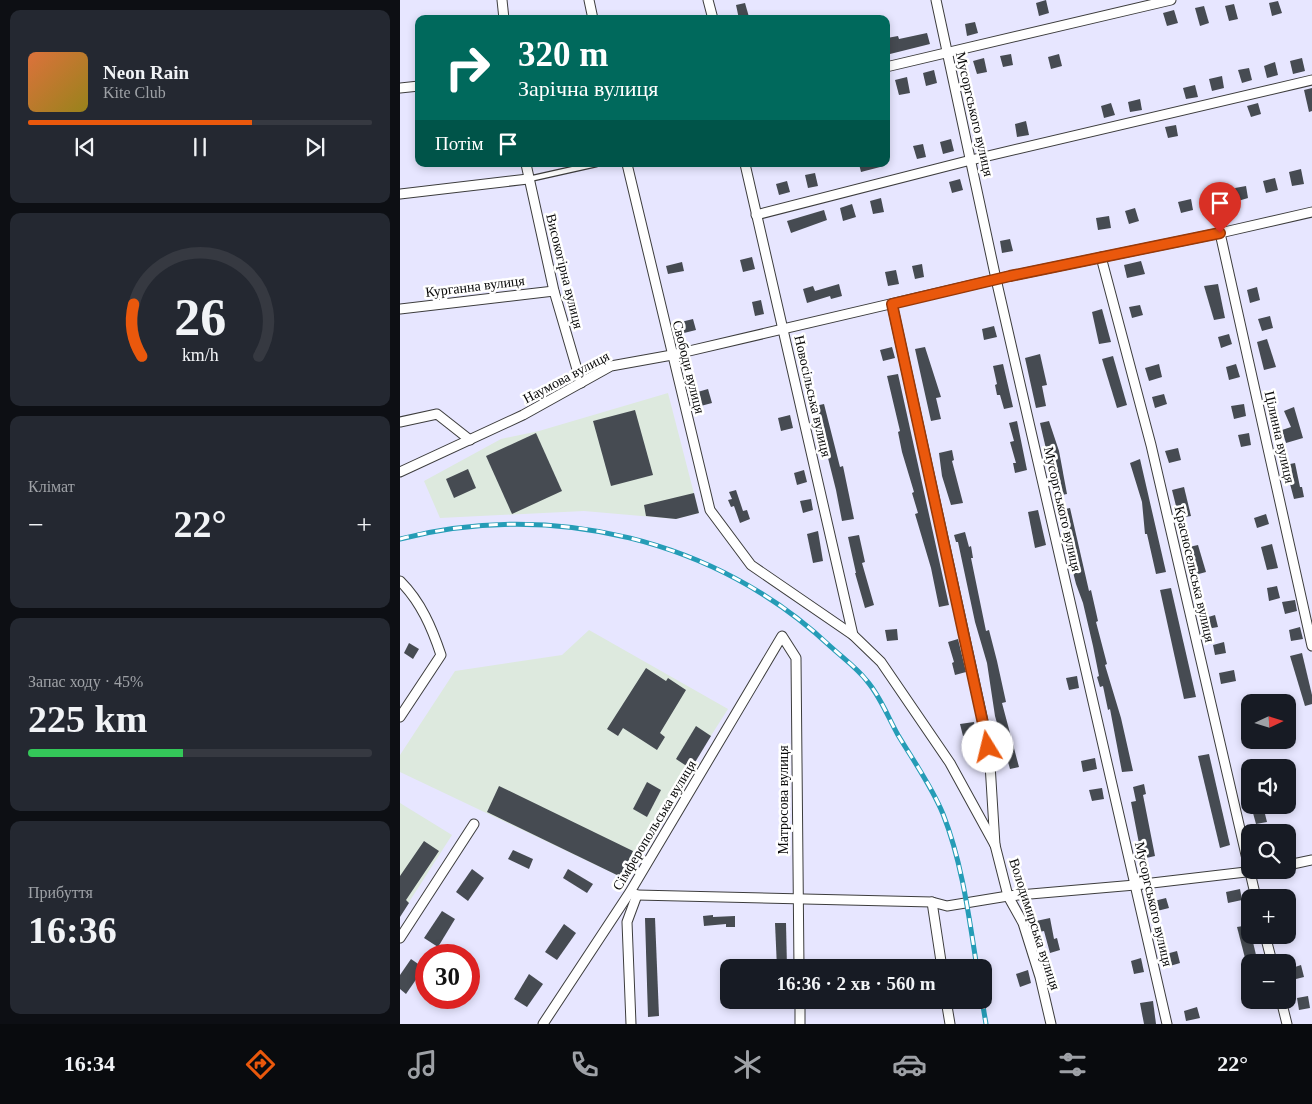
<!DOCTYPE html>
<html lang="uk">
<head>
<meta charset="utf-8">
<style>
  body { margin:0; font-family:Georgia,serif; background:#242831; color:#f1f3f6; height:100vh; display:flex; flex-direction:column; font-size:19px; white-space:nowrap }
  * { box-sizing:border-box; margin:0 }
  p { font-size:16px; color:#9ea1a6 }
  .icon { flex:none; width:28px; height:28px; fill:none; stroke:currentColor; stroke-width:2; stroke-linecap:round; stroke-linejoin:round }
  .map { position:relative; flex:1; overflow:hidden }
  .drawer { display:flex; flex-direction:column; gap:10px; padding:10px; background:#0d0f14; width:400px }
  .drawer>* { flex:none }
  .banner { position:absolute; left:15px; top:15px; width:475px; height:152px; border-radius:10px; box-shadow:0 2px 8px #0003; background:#00695c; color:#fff; overflow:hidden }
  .needle { width:32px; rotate:86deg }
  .controls { position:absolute; left:841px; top:694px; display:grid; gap:10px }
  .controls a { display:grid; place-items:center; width:55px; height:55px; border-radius:10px; background:#171b24; box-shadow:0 2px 8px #0003; font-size:25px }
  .speed { position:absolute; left:15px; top:944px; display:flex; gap:10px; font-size:25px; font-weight:700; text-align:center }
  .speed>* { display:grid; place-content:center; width:65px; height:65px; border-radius:50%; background:#171b24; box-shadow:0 2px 8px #0003; line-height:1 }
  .speed .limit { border:8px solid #d22; background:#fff; color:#111 }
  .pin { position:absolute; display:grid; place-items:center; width:42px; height:42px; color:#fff; margin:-51px -21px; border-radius:50% 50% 50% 0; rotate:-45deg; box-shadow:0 0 5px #0007 }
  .pin .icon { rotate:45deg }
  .me { position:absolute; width:55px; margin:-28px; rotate:351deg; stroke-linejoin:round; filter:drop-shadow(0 0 4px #0008) }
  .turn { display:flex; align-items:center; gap:18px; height:105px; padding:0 20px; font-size:22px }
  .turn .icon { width:65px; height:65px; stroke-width:2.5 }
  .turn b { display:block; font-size:35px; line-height:42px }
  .then { display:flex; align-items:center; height:48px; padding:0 20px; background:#0003; gap:10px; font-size:19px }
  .big { font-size:38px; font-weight:800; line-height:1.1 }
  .drawer .tile { flex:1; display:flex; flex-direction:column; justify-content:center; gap:8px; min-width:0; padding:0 18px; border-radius:10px; background:#242831 }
  .drawer .dial { align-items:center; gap:0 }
  .dial svg { height:130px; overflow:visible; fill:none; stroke:#363941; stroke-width:7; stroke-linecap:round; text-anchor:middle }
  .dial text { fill:#f1f3f6; stroke:none }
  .song { display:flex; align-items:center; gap:15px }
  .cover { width:60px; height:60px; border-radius:8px; background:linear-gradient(135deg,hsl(20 70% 55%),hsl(50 70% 35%)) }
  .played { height:5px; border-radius:2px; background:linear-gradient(90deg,#ea580c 65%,#363941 65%) }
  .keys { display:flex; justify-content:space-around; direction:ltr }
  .heat { display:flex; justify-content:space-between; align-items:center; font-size:28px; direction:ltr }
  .charge { height:8px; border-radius:4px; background:linear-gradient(90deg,#34c759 45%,#363941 0) }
  .trip { position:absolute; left:320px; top:959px; width:272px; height:50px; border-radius:10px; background:#171b24; box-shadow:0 2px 8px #0003; font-weight:800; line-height:50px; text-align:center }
  .tab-bar { display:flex; height:80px; justify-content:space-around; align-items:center; background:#090b0e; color:#9ea1a6 }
  .tab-bar .icon { width:35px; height:35px }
  .tab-bar .active { color:#ea580c }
  .tab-bar b { font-size:22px; color:#f1f3f6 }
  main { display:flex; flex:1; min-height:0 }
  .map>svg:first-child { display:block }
</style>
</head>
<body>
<main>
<section class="drawer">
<div class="tile">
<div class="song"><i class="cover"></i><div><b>Neon Rain</b><p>Kite Club</p></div></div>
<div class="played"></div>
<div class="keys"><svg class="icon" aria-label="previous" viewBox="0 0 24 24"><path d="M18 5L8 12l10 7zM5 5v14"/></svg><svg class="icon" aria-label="pause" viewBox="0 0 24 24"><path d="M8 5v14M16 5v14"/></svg><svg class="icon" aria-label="next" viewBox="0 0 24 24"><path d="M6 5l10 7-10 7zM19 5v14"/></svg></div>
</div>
<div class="tile dial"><svg viewBox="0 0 100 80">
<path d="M14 69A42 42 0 1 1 86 69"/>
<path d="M14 69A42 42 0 0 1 9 37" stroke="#ea580c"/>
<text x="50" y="56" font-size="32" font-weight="700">26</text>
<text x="50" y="72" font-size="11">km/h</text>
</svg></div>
<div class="tile"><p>Клімат</p>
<div class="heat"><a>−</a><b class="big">22°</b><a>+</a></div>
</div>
<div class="tile"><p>Запас ходу · 45%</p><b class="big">225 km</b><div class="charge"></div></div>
<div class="tile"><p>Прибуття</p><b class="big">16:36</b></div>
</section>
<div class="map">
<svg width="912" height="1024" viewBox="0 0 912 1024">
  <rect width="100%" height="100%" fill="#e7e6ff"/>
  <g fill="#dde9de">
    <polygon points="268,393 299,513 276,519 184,511 40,518 24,481 101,439 139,431"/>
    <polygon points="189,630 328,709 221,877 0,772 0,755 55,671 162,655"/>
    <polygon points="0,803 52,835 0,916"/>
  </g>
  <g fill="#464b52">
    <polygon points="646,0 649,13 639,16 636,3"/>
    <polygon points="878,1 882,13 872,16 869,3"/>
    <polygon points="345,3 349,17 339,19 336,5"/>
    <polygon points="834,4 838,19 829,21 825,6"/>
    <polygon points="804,6 809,23 800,26 795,8"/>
    <polygon points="774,10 778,23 767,26 763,13"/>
    <polygon points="575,22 578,33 567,36 565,24"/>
    <polygon points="527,33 530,44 490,54 487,38 498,36 499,39"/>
    <polygon points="611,54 613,65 603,67 600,56"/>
    <polygon points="659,54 662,66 651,69 648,57"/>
    <polygon points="584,58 587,72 577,74 573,61"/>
    <polygon points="902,58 905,71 893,74 890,61"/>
    <polygon points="875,62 878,75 867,78 864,66"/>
    <polygon points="849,68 852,80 842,83 838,70"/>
    <polygon points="534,70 537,83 526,86 523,73"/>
    <polygon points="822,76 824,88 812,91 809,79"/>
    <polygon points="507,77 510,93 499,95 495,80"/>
    <polygon points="795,85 798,97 786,99 783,88"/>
    <polygon points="912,88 912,111 909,112 904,90"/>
    <polygon points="740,99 742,110 730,112 728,102"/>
    <polygon points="711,103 715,115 704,118 701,106"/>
    <polygon points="858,103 861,114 851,117 847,106"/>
    <polygon points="626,121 629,135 617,137 615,124"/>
    <polygon points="776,125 778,136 768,138 765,127"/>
    <polygon points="551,139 554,151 543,154 540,142"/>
    <polygon points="523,144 526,157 517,159 513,146"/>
    <polygon points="459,164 484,164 484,166 461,172"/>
    <polygon points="901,169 904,184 892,186 889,172"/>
    <polygon points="415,173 418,186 408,188 405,175"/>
    <polygon points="875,178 878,190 866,193 863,181"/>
    <polygon points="560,179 563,190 552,193 549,182"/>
    <polygon points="387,181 390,192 379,195 376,184"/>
    <polygon points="846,186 848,198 838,201 835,188"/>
    <polygon points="481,198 484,212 473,214 470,201"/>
    <polygon points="791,199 793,210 781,213 778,202"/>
    <polygon points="452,204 456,217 443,221 440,208"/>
    <polygon points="735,208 739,221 729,224 725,211"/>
    <polygon points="424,210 427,220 391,233 387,221"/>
    <polygon points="709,216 711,228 698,230 696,218"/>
    <polygon points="610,239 613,251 602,253 600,241"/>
    <polygon points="352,257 355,269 343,272 340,260"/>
    <polygon points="741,261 745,274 727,278 724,265"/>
    <polygon points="282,262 284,271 268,274 266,266"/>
    <polygon points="522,264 524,277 515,279 512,266"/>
    <polygon points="496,270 499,284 488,286 485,272"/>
    <polygon points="439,284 442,296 431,299 430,296 407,303 403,289 413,286 415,291"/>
    <polygon points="818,284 825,318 814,320 804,286"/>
    <polygon points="857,287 860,300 850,303 847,290"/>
    <polygon points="361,300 364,314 355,316 352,302"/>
    <polygon points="740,305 743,315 732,318 729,307"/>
    <polygon points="702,309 711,342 699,344 692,312"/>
    <polygon points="870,316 873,328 862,331 858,319"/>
    <polygon points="293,319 296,330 284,333 281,322"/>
    <polygon points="594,326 597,337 584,340 582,329"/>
    <polygon points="829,334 832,344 821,348 818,337"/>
    <polygon points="867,339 876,367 864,370 857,342"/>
    <polygon points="492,347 495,358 483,361 480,350"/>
    <polygon points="525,347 541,397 536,398 541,419 531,421 515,349"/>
    <polygon points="640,354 647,385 642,386 646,406 636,408 625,358"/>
    <polygon points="713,356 727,405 717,408 702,359"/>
    <polygon points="603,364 613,407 604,409 600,395 597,395 595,385 597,384 593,366"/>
    <polygon points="759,364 762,377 749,381 745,368"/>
    <polygon points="836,364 840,377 829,380 826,367"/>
    <polygon points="498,374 549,605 539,607 531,568 515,514 518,513 512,493 514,492 502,452 498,432 500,431 487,376"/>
    <polygon points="308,389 312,403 297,407 294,393"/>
    <polygon points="764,394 767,404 755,408 752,397"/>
    <polygon points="424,404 440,467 443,466 454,519 442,521 436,490 415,406"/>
    <polygon points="844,404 846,416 834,419 831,406"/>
    <polygon points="894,407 903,438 886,443 882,430 891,427 884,411"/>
    <polygon points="235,410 253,475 211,486 193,421"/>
    <polygon points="390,415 393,428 381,431 378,418"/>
    <polygon points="617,421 627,470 615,473 613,463 616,463 610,442 614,441 609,423"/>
    <polygon points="649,421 659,451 667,494 657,496 640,423"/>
    <polygon points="136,433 162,491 112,514 86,456"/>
    <polygon points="849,433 851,445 841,447 838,435"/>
    <polygon points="778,448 781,460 769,463 765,451"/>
    <polygon points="552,450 554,460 552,461 563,503 551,505 542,476 539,453"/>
    <polygon points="740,459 766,572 756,574 747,534 745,534 742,502 730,463"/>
    <polygon points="895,463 900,487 902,487 904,497 894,499 885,465"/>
    <polygon points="68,469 76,488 54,498 46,479"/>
    <polygon points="404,470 407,482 397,485 394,473"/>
    <polygon points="784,487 791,516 779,518 772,490"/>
    <polygon points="336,490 343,511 347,510 350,519 340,523 334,506 331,507 328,500 332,499 329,492"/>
    <polygon points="294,493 299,513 276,519 246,516 244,505"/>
    <polygon points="411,499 413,510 403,513 400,501"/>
    <polygon points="670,508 689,591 691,590 696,612 698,621 696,622 707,664 705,665 721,718 733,771 722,772 710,709 708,710 703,686 700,687 697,677 699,676 693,646 683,603 676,584 673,572 675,571 660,510"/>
    <polygon points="638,510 646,545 635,548 628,512"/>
    <polygon points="866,514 869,524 857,528 854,518"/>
    <polygon points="418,531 423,561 413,563 407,534"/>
    <polygon points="565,532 569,547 571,546 573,558 571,558 586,631 589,630 597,661 606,702 602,703 619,767 610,769 595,716 587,663 575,622 558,542 556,542 554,535"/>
    <polygon points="459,535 465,562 462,563 474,605 465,608 455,573 456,573 448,537"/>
    <polygon points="872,544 878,568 867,570 861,547"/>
    <polygon points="798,545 806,572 795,575 789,547"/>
    <polygon points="877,586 880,598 869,601 867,588"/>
    <polygon points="771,588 796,697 784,699 760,590"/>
    <polygon points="895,600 897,611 885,614 882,602"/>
    <polygon points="815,615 818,627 807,629 805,618"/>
    <polygon points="900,627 903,639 891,641 889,630"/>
    <polygon points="497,629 498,640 487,641 485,630"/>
    <polygon points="558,639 566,672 555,675 552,663 554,662 548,642"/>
    <polygon points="824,642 826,653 815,655 813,645"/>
    <polygon points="9,643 19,649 13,659 4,653"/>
    <polygon points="902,653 912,695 912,704 905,706 890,656"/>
    <polygon points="246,668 266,681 268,678 286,690 260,733 265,737 257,750 223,728 218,736 207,729"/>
    <polygon points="834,670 836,681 821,684 819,673"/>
    <polygon points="677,676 679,688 669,690 666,678"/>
    <polygon points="574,722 576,734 563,736 560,724"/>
    <polygon points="296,726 311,736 291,769 276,759"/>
    <polygon points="809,754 830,845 820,848 798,756"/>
    <polygon points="695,758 697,769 683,772 681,761"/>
    <polygon points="247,782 261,790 247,817 233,809"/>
    <polygon points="744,784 746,794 743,795 755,856 742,859 731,802 736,801 733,787"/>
    <polygon points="99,786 233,851 221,877 87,812"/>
    <polygon points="702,788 704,799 692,801 689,790"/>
    <polygon points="864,810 867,822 856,824 853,813"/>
    <polygon points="24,841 39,851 6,900 9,903 0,917 0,876"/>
    <polygon points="113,850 133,859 129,869 108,859"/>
    <polygon points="72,869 84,878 68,901 56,892"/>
    <polygon points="168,869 193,884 187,893 163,878"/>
    <polygon points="840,889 842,900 828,903 826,892"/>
    <polygon points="766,898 769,908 757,911 754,901"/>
    <polygon points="42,911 55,919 38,947 24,938"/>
    <polygon points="313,915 313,917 335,916 335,927 326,927 326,924 304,926 303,916"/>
    <polygon points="245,918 255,918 259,1016 248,1017"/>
    <polygon points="650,918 654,939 657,938 660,950 650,953 644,931 639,932 636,921"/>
    <polygon points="375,923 386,923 387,968 377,968"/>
    <polygon points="164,924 176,933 157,960 145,952"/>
    <polygon points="849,925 856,955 845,958 837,927"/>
    <polygon points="777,951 780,963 770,966 766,954"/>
    <polygon points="741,958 744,972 734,974 731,961"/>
    <polygon points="11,959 24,968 6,994 0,989 0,975"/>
    <polygon points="901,965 904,977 892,980 889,969"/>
    <polygon points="628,970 631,983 620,987 616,974"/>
    <polygon points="129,974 143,984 127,1007 114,999"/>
    <polygon points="908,996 910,1008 899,1010 897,998"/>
    <polygon points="753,1001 756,1024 744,1024 740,1003"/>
    <polygon points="797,1007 800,1018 786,1021 784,1011"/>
  </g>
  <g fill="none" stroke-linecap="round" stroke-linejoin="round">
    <g stroke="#3d3d3d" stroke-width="7">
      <polyline id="service" points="129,179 196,164"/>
    </g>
    <g stroke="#3d3d3d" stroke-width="11">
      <g id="minor">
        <polyline points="102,0 104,19"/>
        <polyline points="189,0 193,19"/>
        <polyline points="308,0 313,19"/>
        <polyline points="536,0 596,279 767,1024"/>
        <polyline points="486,67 771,0"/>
        <polyline points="0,88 19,86"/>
        <polyline points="126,164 154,291 181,383"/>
        <polyline points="227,164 310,510 351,565 453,635 481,662 550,763 595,845"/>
        <polyline points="345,164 453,635"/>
        <polyline points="0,194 128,179"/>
        <polyline points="356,215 571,160 912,80"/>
        <polyline points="820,233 912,646"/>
        <polyline points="701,257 751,445 856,898"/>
        <polyline points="492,304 585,730 590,764 595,845 608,896 623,923 640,977 651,1024"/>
        <polyline points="0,309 154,291"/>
        <polyline points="0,422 37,414 70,440"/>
        <polyline points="0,472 123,415 211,366 272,355 610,276 820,233 912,212"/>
        <path d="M0 581C21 602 32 628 41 655L0 717"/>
        <polyline points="888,865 912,860"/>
        <polyline points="237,895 532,902 547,906 608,896 735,885 863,870"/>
        <polyline points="532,902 542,968"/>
        <polyline points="865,935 872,962"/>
        <polyline points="0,938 74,824"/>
        <polyline points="400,1000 400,1024"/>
        <polyline points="546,1000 550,1024"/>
        <polyline points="881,1000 887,1024"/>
        <polyline points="143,1024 230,892 382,636 396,658 399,968"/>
        <polyline points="231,1024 227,922 237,895 232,893"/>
      </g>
    </g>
    <use href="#service" stroke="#fff" stroke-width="4.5"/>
    <use href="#minor" stroke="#fff" stroke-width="9"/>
    <g stroke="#259cb6" stroke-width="5">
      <g id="rail">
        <path d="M0 539C151 500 317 539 431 647 443 658 457 668 467 681 480 696 488 717 498 735 513 760 532 787 543 814 562 862 569 917 577 968"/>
        <polyline points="582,1000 586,1024"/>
      </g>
    </g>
    <use href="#rail" stroke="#fff" stroke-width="3" stroke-dasharray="9" stroke-linecap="butt"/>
  </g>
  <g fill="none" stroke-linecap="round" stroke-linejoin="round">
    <g stroke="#983908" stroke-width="12">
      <polyline id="route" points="588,747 492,304 610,276 820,233"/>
    </g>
    <use href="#route" stroke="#ea580c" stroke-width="9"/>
  </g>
  <g text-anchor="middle" stroke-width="5" stroke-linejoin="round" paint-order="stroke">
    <g font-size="14" fill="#0a0a0a" stroke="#fff">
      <text transform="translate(575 114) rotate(77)" y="5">Мусоргського вулиця</text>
      <text transform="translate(165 271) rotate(76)" y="5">Високогірна вулиця</text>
      <text transform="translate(75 286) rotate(-7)" y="5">Курганна вулиця</text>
      <text transform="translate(289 367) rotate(76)" y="5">Свободи вулиця</text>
      <text transform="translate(166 377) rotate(-28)" y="5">Наумова вулиця</text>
      <text transform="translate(413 396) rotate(77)" y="5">Новосільська вулиця</text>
      <text transform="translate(880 437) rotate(77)" y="5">Цілинна вулиця</text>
      <text transform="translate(663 509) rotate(77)" y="5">Мусоргського вулиця</text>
      <text transform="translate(795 574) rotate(77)" y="5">Красносельська вулиця</text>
      <text transform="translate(383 800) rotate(-90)" y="5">Матросова вулиця</text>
      <text transform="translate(254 825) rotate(-59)" y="5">Сімферопольська вулиця</text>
      <text transform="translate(754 904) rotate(77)" y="5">Мусоргського вулиця</text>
      <text transform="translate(635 924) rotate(72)" y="5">Володимирська вулиця</text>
    </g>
  </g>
</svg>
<div class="controls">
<a><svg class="needle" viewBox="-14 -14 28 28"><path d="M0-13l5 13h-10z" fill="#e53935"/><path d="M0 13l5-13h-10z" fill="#9ea1a6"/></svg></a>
<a><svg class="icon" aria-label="sound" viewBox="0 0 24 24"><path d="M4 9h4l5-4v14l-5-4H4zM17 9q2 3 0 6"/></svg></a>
<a><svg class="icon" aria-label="search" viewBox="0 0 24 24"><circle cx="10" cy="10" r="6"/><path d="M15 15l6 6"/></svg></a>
<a>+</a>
<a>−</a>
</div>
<div class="speed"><div class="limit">30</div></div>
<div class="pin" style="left:820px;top:233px;background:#d93025"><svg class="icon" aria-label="arrive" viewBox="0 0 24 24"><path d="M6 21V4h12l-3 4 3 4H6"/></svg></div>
<svg class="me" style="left:588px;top:747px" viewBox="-20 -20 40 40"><circle r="19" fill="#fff"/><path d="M0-13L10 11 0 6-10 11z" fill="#ea580c"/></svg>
<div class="trip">16:36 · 2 хв · 560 m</div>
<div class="banner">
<div class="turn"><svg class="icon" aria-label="right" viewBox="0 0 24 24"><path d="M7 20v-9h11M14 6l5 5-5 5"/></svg><div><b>320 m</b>Зарічна вулиця</div></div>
<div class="then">Потім<svg class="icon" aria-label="arrive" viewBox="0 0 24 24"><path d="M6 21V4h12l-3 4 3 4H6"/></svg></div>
</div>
</div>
</main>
<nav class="tab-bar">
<b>16:34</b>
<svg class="icon active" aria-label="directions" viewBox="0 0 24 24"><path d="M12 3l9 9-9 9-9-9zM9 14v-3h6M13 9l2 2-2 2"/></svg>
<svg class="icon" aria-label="music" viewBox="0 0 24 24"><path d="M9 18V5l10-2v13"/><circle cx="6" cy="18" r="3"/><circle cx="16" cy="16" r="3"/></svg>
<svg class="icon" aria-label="phone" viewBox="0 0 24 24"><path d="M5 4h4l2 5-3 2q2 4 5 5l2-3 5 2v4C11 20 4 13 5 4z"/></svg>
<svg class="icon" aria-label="climate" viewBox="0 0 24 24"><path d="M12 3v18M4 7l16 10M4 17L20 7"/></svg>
<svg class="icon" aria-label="car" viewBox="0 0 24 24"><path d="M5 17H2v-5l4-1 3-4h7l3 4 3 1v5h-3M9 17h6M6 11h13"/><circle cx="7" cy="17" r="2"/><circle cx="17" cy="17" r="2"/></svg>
<svg class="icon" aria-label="filters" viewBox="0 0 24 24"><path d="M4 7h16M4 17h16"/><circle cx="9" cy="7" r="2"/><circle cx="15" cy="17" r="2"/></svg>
<b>22°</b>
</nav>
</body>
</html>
